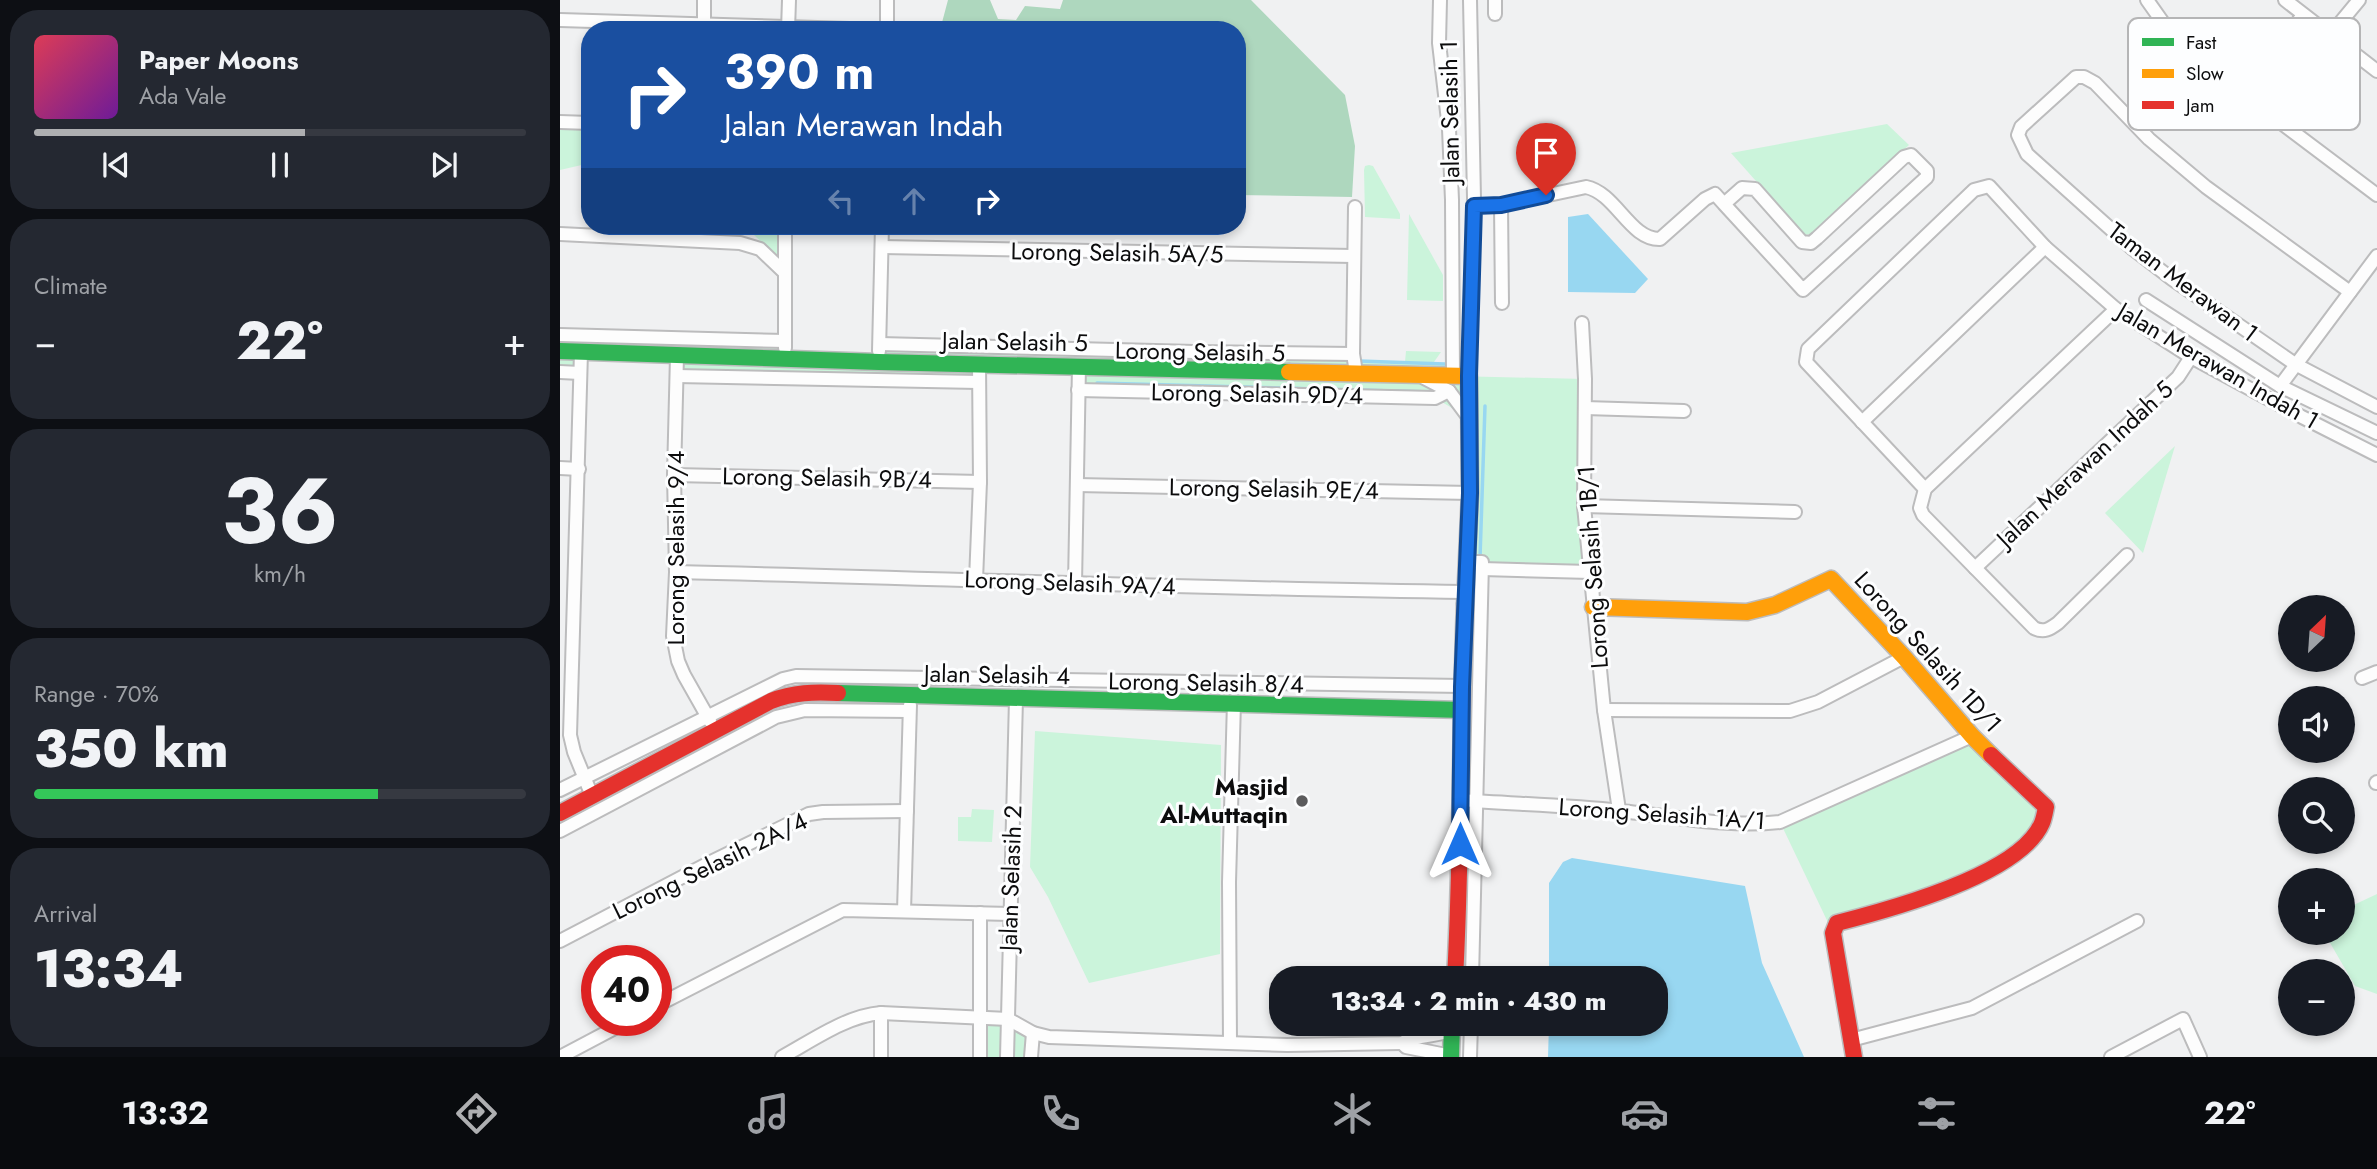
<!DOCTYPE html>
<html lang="en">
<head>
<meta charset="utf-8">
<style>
  body { margin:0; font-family:Jost,sans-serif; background:#242831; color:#f1f3f6; height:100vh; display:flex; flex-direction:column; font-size:26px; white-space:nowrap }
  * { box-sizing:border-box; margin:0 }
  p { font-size:23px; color:#9ea1a6 }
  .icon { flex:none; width:38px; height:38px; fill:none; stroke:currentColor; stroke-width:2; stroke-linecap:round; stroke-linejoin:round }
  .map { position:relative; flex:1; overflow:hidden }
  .side { display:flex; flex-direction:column; gap:10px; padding:10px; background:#0d0f14; width:560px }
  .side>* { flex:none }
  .top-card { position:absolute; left:21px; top:21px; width:665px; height:214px; border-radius:28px; box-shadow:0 4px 10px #0003; background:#1a4fa0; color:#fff; overflow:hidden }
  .needle { width:46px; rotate:25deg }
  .controls { position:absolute; left:1718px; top:595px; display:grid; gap:14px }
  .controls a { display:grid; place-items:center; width:77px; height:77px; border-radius:50%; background:#171b24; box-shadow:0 4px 10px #0003; font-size:35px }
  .speed { position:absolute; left:21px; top:945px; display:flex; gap:14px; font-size:35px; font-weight:700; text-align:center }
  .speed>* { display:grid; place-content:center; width:91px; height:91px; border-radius:50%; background:#171b24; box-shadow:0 4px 10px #0003; line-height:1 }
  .speed .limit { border:10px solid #d22; background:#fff; color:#111 }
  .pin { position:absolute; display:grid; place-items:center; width:60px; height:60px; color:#fff; margin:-72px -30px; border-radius:50% 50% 50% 0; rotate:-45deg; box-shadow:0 0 7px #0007 }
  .pin .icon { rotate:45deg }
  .me { position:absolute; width:77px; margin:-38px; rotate:0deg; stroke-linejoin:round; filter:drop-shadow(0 0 5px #0008) }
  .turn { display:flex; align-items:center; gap:24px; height:147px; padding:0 28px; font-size:32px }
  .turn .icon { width:91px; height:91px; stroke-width:2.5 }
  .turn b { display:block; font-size:49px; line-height:60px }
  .lanes { display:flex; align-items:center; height:66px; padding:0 28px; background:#0003; justify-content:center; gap:35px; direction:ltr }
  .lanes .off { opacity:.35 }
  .big { font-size:52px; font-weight:800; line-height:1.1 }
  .side .tile { flex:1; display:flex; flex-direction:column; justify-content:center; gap:10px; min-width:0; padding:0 24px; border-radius:28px; background:#242831 }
  .side .dial { align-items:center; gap:0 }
  .dial b { font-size:91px; line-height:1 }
  .song { display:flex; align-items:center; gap:21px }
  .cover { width:84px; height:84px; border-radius:10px; background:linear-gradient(135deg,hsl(350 70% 55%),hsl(280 70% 35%)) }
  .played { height:7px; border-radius:4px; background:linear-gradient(90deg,#aeafb1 55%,#363941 55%) }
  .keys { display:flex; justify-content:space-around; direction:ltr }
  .heat { display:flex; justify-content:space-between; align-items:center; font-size:38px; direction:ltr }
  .charge { height:10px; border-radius:5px; background:linear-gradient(90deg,#34c759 70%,#363941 0) }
  .trip { position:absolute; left:709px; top:966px; width:399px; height:70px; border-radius:28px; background:#171b24; box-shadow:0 4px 10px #0003; font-weight:800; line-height:70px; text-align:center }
  .dock { display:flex; height:112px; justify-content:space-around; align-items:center; background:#090b0e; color:#9ea1a6 }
  .dock .icon { width:49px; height:49px }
  .dock .active { color:#aeafb1 }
  .dock b { font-size:32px; color:#f1f3f6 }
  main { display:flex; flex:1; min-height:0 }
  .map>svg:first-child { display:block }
</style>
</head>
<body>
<main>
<section class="side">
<div class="tile">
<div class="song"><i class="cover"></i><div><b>Paper Moons</b><p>Ada Vale</p></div></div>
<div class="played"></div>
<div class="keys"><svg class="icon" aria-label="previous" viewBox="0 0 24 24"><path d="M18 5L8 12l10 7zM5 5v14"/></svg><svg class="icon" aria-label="pause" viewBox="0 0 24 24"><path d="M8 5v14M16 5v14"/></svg><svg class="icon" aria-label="next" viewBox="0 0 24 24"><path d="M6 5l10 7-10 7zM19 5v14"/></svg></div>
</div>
<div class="tile"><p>Climate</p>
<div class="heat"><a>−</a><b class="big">22°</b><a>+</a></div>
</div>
<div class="tile dial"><b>36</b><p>km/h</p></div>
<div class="tile"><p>Range · 70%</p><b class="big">350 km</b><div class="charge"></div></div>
<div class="tile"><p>Arrival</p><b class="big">13:34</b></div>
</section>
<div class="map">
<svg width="1817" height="1057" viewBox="0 0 1817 1057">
  <rect width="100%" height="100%" fill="#f0f1f2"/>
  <g fill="#cbf4db">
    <polygon points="1327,124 1349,145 1252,234 1244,235 1171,153"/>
    <polygon points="0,130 30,130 30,166 26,164 0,170"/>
    <polygon points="809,165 813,166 840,214 840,219 805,217 804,170 805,166"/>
    <polygon points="849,214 883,275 883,301 847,300"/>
    <polygon points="116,226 219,226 218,258 194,235 174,229"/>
    <polygon points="0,335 225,341 225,358 319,362 320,344 635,352 800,354 800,361 845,362 846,351 881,352 874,362 885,364 893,376 1025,379 1030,572 906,562 909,418 875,398 518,390 519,366 420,364 418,382 117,376 117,356 22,352 20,373 0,372"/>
    <polygon points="1615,446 1583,553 1545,513"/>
    <polygon points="475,731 661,745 660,954 529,983 488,897 470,867"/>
    <polygon points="1412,736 1486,807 1444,860 1273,933 1220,822"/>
    <polygon points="412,809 434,810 432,842 398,841 398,817 411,817"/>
    <polygon points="1817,894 1817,994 1795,986 1769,941 1767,933 1783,933 1783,910"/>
    <polygon points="421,1017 473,1033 471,1057 420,1057"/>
  </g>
  <polygon fill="#aed7be" points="388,0 430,0 438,19 456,20 465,6 500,9 503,0 691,0 785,95 795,146 792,197 677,195 677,30 380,30"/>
  <g fill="#98d7f1">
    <polygon points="1028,214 1088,279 1075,293 1008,292 1008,217"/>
    <polygon points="1012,858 1185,886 1202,963 1244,1057 988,1057 989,1024 1096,1024 1096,978 989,978 989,883 1003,862"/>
  </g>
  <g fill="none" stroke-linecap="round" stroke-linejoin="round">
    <g stroke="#98d7f1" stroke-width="3.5">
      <polyline points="799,361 885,364"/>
      <polyline points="537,383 872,392"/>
      <polyline points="920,558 925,406"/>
      <polyline points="910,792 911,768"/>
    </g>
    <g stroke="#bcbcbd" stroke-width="16">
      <g id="street">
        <polyline points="880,0 879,43 889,129 892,200 893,376"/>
        <polyline points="935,0 935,14"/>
        <polyline points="1587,0 1621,48 1658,82 1683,94 1817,195"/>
        <polyline points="1725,0 1817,71"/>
        <polyline points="0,20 321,30"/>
        <polyline points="144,25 144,0"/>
        <polyline points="228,30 229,0"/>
        <polyline points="327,30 327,0"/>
        <polyline points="1770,35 1799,0"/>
        <polyline points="1683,94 1743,15"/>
        <polyline points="0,122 30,123"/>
        <polyline points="941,205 942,303"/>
        <path d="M914 206 941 205 1026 187C1056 193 1070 240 1100 239L1145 199 1155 194 1164 204 1182 188 1195 189 1242 242 1251 243 1257 238 1344 157 1351 155 1367 171V177L1243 290 1164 204"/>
        <polyline points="795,207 793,354 796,372"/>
        <polyline points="225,226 225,348"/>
        <polyline points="0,234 180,243 200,249 224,272"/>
        <polyline points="322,247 793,256"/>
        <polyline points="1790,292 1646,187 1589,139 1535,83 1524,77 1516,77 1461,127 1458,135 1467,154 1573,249 1612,279 1735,364 1817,407"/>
        <polyline points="1586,300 1720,386 1817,433"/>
        <path d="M1556 309 1365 489 1360 508 1363 515 1474 628C1484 633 1490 629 1498 623L1567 555"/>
        <polyline points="1022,323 1025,379 1024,506 1044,710 1059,810"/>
        <polyline points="0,335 225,341"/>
        <polyline points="320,344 635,352 793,354"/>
        <polyline points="319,351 322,226"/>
        <polyline points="21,352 10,735 14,752 32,796"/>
        <polyline points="117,356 114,475 116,572 113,636 118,661 124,675 150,721"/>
        <polyline points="0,372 20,373"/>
        <polyline points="117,376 418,382"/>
        <polyline points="909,376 914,198 910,0"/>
        <polyline points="864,378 889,391 909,418"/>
        <polyline points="1720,386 1817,256"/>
        <polyline points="518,390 875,398 889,391"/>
        <polyline points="1025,408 1124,411"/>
        <polyline points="1302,422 1485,247"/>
        <polyline points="0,468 19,469"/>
        <polyline points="114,475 420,482"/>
        <polyline points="517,485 910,493"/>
        <polyline points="1365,489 1246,362 1248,349 1414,190 1429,186 1485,247 1556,309 1631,357 1742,417 1817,455"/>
        <polyline points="1024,506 1235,512"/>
        <polyline points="906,562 922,562 912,978"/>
        <polyline points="1415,568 1618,377 1631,357"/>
        <polyline points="922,569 1030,572"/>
        <path d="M116 572C379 578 642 589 905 592"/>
        <polyline points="416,580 420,482 419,364"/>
        <polyline points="515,584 519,366"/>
        <polyline points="1802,678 1817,672"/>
        <polyline points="1044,710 1230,711 1258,702 1344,657"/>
        <polyline points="1816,783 1817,782"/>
        <polyline points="0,790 223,679 236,676 902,686"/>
        <path d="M900 800C953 804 1007 805 1060 811 1113 816 1167 828 1220 822L1412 736"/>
        <polyline points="0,831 216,717 245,710 349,711"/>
        <polyline points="344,911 350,705"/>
        <polyline points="420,913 420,1057"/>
        <polyline points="0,941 147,864 249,814 263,812 347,811"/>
        <polyline points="96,1006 283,910 450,914"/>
        <polyline points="1291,1040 1412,1008 1577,921"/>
        <polyline points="670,1043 669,882 674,702"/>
        <polyline points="842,1043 846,1047 891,1056"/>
        <polyline points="0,1057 70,1020"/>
        <path d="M222 1057C253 1040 286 1016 321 1013L448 1019 473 1033 489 1037 727 1045 842 1043C853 1036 876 1036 891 1031"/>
        <polyline points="321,1057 321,1013"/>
        <polyline points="447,1057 456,699"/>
        <polyline points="471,1057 473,1033"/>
        <polyline points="910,1057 911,1024"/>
        <polyline points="1551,1057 1623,1019 1640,1057"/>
      </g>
    </g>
    <g stroke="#bcbcbd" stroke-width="19">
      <g id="fast">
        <polyline points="0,351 319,362 729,372"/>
        <polyline points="278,693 902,710"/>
        <polyline points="891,1057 892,1024"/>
      </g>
    </g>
    <g stroke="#bcbcbd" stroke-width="19">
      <g id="slow">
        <polyline points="729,372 909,376 910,493 905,604"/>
        <polyline points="1033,607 1187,612 1215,605 1271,579 1344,657 1412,736 1431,755"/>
      </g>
    </g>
    <g stroke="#bcbcbd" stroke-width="19">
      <g id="jam">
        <path d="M0 813 211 701C234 692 254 692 278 693"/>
        <path d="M895 978C902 853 900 729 905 604"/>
        <path d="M1294 1057 1273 933 1277 923C1328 910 1460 875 1482 823 1484 818 1485 812 1486 807L1431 755"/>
      </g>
    </g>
    <use href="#street" stroke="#fdfdfd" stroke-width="12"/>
    <use href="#fast" stroke="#30b455" stroke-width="16"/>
    <use href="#slow" stroke="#ff9f0a" stroke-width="16"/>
    <use href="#jam" stroke="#e5322d" stroke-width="16"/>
  </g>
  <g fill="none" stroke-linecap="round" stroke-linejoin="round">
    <g stroke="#114b97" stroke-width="18">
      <polyline id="route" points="900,844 902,687 910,493 909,376 914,206 941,205 986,195"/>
    </g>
    <use href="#route" stroke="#1a73e8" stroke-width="12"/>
  </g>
  <circle fill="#5c5c5d" stroke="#fdfeff" stroke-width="2.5" cx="742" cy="801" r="7"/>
  <g text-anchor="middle" stroke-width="6" stroke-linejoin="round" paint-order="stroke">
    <g font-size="24" fill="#0c0c0d" stroke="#fdfeff">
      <text transform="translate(890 112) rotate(-91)" y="8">Jalan Selasih 1</text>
      <text transform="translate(557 253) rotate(1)" y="8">Lorong Selasih 5A/5</text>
      <text transform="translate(1623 282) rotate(37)" y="8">Taman Merawan 1</text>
      <text transform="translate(455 342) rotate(1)" y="8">Jalan Selasih 5</text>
      <text transform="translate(640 352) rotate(1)" y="8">Lorong Selasih 5</text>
      <text transform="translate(1658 366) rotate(30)" y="8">Jalan Merawan Indah 1</text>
      <text transform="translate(697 394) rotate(1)" y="8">Lorong Selasih 9D/4</text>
      <text transform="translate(1525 464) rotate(-43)" y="8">Jalan Merawan Indah 5</text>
      <text transform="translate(267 478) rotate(1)" y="8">Lorong Selasih 9B/4</text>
      <text transform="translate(714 489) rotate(1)" y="8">Lorong Selasih 9E/4</text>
      <text transform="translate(116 548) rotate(-90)" y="8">Lorong Selasih 9/4</text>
      <text transform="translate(1033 567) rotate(-94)" y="8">Lorong Selasih 1B/1</text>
      <text transform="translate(510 583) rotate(2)" y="8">Lorong Selasih 9A/4</text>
      <text transform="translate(1368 652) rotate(48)" y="8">Lorong Selasih 1D/1</text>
      <text transform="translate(437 675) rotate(1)" y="8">Jalan Selasih 4</text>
      <text transform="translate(646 683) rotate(1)" y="8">Lorong Selasih 8/4</text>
      <text transform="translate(1102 814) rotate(4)" y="8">Lorong Selasih 1A/1</text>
      <text transform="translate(150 866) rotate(-26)" y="8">Lorong Selasih 2A/4</text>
      <text transform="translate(451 878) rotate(-88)" y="8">Jalan Selasih 2</text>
    </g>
    <g font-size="24" font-weight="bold" fill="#0c0c0d" stroke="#fdfeff" text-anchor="end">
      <text x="728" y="795">Masjid<tspan x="728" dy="28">Al-Muttaqin</tspan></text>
    </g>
  </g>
  <rect x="1568" y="18" width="232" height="112" rx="10" fill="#fdfeff" stroke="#b5b5b6" stroke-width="2"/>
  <rect x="1582" y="38" width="32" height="8" fill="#30b455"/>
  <rect x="1582" y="69" width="32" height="9" fill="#ff9f0a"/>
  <rect x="1582" y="101" width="32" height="8" fill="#e5322d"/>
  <g font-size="19" fill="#0c0c0d">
    <text x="1626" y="49">Fast</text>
    <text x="1626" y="80">Slow</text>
    <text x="1626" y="112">Jam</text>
  </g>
</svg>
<div class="controls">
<a><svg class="needle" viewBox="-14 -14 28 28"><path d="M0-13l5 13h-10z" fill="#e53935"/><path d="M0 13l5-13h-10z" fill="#9ea1a6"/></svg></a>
<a><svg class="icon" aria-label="sound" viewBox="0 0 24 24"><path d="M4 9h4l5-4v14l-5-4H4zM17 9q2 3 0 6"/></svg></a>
<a><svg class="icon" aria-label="search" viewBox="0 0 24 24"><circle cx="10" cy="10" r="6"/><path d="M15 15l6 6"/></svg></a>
<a>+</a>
<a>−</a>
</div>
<div class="speed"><div class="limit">40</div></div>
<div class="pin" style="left:986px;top:195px;background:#d93025"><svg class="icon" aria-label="arrive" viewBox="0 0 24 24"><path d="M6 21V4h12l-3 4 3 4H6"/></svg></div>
<svg class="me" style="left:900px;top:844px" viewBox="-20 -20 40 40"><path d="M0-17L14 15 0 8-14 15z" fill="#1a73e8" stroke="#fff" stroke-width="4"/></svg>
<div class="trip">13:34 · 2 min · 430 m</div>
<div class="top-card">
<div class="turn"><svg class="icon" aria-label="right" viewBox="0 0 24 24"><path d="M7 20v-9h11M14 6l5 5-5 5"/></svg><div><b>390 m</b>Jalan Merawan Indah</div></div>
<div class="lanes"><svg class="icon off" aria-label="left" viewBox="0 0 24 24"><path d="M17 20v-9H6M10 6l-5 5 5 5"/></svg><svg class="icon off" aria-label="ahead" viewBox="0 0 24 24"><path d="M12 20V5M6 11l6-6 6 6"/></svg><svg class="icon" aria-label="right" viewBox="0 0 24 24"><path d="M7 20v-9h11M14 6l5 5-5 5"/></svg></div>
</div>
</div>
</main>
<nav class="dock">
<b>13:32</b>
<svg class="icon active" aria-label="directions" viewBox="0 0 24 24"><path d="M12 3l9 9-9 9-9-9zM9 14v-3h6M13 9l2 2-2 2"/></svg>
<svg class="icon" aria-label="music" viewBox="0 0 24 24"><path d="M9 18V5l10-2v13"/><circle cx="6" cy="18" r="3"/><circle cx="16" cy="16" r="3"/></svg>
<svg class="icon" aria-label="phone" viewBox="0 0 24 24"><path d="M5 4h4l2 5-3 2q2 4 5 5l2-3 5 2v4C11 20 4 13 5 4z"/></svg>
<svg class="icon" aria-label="climate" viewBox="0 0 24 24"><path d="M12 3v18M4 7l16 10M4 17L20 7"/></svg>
<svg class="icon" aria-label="car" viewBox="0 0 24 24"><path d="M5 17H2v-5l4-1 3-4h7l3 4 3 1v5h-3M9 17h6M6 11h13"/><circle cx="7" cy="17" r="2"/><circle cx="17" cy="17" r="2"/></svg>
<svg class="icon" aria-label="filters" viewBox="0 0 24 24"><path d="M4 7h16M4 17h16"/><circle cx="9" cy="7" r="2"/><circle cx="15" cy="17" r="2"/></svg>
<b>22°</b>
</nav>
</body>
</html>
